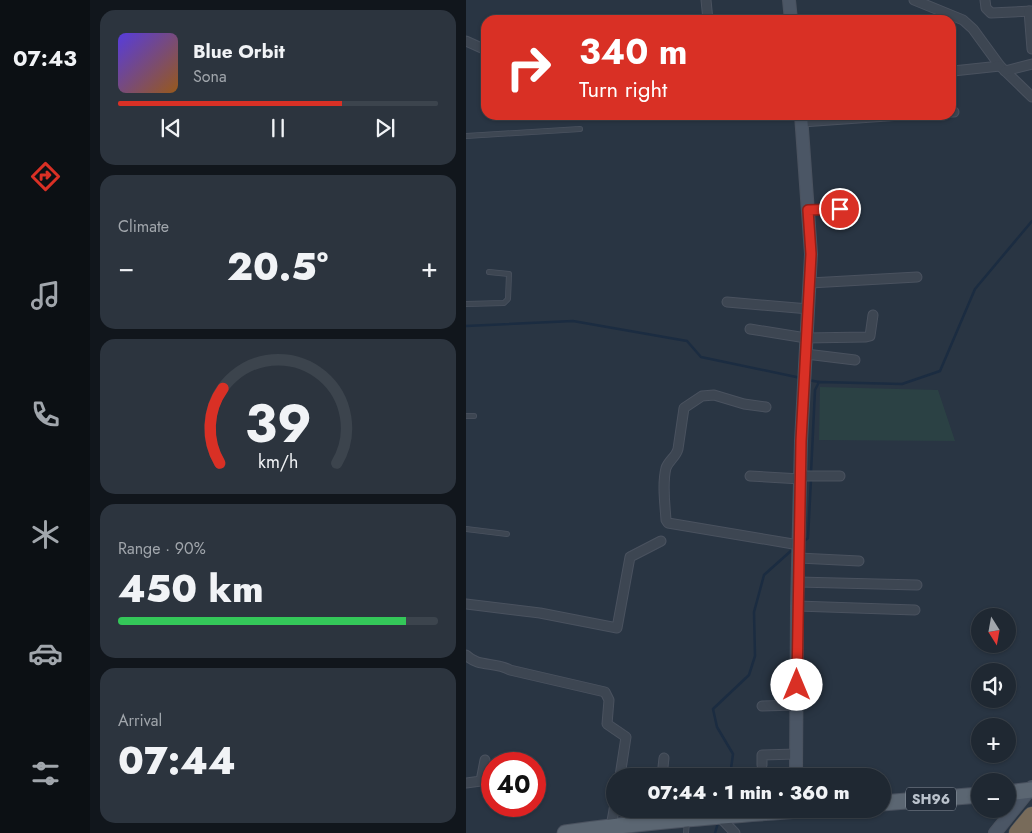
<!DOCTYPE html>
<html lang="en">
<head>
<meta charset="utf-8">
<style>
  body { margin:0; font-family:Jost,sans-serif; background:#2c343e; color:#f1f3f6; height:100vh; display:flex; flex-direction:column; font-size:19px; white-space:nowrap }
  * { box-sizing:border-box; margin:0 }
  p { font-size:16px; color:#a1a6ac }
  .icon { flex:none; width:28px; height:28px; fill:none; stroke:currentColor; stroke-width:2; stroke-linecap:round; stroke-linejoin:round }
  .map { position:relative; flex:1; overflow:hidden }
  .panel { display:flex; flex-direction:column; gap:10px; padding:10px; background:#11161c; width:376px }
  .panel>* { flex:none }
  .guide { position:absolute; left:15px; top:15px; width:475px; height:105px; border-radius:15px; box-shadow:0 1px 4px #0004,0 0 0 1px #3c444d; background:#d93025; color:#fff; overflow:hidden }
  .needle { width:32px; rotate:169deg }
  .buttons { position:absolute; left:505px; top:608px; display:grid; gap:10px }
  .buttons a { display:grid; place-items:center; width:45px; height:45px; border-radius:50%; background:#1f2832; box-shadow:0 1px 4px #0004,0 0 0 1px #3c444d; font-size:25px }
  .speed { position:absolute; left:15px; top:752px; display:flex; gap:10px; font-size:25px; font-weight:700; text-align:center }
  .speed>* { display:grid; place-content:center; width:65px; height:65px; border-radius:50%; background:#1f2832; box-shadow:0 1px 4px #0004,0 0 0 1px #3c444d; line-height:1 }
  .speed .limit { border:8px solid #d22; background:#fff; color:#111 }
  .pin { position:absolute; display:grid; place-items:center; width:42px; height:42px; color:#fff; margin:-21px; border:2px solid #fff; border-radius:50%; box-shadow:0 1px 5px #0007 }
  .me { position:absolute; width:55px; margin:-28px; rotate:0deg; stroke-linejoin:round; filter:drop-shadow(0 0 4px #0008) }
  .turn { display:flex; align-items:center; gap:18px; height:105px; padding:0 15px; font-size:22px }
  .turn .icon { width:65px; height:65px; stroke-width:2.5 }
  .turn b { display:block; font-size:35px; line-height:42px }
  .big { font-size:38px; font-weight:800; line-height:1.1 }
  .panel .tile { flex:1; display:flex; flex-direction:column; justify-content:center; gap:8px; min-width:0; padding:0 18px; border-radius:15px; background:#2c343e }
  .panel .dial { align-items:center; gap:0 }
  .dial svg { height:130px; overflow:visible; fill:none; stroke:#3c444d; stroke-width:7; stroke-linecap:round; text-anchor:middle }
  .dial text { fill:#f1f3f6; stroke:none }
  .song { display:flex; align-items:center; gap:15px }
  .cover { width:60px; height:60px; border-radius:8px; background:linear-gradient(135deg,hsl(250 70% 55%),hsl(30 70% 35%)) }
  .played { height:5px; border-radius:2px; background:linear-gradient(90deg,#d93025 70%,#3c444d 70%) }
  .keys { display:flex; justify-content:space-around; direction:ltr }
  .heat { display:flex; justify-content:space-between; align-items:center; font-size:28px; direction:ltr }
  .charge { height:8px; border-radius:4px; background:linear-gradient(90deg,#34c759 90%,#3c444d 0) }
  .trip { position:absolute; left:140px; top:768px; width:285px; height:50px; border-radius:25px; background:#1f2832; box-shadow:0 1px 4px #0004,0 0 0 1px #3c444d; font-weight:800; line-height:50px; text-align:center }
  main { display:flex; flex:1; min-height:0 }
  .menu { display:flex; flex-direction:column; width:90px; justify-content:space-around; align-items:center; background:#0c1014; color:#a1a6ac }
  .menu .icon { width:35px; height:35px }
  .menu .on { color:#d93025 }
  .menu b { font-size:22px; color:#f1f3f6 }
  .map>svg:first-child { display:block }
</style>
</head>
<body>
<main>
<nav class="menu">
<b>07:43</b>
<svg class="icon on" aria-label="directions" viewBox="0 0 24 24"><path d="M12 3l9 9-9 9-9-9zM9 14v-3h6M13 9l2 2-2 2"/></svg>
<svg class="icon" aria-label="music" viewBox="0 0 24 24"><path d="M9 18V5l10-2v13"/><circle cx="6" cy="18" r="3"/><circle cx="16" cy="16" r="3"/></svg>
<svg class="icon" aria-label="phone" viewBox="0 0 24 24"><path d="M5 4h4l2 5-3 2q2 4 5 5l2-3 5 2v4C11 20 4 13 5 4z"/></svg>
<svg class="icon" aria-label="climate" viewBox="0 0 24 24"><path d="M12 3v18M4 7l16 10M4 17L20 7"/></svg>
<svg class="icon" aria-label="car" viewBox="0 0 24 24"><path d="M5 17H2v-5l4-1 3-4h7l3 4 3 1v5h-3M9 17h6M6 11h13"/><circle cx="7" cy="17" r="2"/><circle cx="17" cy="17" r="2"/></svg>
<svg class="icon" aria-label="filters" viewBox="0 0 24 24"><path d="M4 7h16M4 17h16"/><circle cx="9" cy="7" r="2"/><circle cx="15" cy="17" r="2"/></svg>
</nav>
<section class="panel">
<div class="tile">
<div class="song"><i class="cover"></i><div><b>Blue Orbit</b><p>Sona</p></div></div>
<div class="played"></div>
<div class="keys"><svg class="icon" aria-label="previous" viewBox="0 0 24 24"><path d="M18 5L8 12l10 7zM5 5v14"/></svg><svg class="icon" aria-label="pause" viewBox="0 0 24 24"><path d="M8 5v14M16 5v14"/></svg><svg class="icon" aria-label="next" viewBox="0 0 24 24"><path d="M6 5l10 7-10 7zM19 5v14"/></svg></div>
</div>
<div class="tile"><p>Climate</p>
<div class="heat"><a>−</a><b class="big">20.5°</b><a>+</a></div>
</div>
<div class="tile dial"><svg viewBox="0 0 100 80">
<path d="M14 69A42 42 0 1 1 86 69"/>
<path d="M14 69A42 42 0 0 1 16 23" stroke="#d93025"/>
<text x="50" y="56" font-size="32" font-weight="700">39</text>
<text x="50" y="72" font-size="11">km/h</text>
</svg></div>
<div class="tile"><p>Range · 90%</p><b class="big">450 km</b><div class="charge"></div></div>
<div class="tile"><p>Arrival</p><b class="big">07:44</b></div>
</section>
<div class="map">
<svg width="566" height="833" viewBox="0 0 566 833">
  <rect width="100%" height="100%" fill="#293543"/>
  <polygon fill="#2b4144" points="354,387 472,390 489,441 353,440"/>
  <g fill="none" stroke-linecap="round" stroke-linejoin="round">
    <g stroke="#1b2c41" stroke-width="2.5">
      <polyline points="0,326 107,321 221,341 235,357 335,378"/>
      <polyline points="342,380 353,382"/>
      <polyline points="345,473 349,390 353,382 436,384 474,371 509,289 566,221"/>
      <polyline points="338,541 342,538 345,479"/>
      <polyline points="264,776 267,754 251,727 247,709 283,675 289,656 288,612 298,575 327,549"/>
      <polyline points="249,833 252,823"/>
    </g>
    <g stroke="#4a525f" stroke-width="6">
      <g id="lane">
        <polyline points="0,136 114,129"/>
        <polyline points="0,304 38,303 42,299 43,274 23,272"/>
        <polyline points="0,416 8,416"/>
        <polyline points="0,529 41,534"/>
        <polyline points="220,833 221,822"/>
      </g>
    </g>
    <g stroke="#4a525f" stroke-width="11">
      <g id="street">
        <polyline points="240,0 242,20"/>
        <polyline points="448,0 497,20 507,29 534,66 566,97"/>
        <polyline points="519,0 520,8 525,13 566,11"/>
        <polyline points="563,11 566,49"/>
        <polyline points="0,41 20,50"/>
        <polyline points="487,71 534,66"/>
        <polyline points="539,71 566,64"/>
        <polyline points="485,112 488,112"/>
        <polyline points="336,122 435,115"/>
        <polyline points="342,210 390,208"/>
        <polyline points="344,283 451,277"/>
        <polyline points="261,302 343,309"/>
        <polyline points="284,329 340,338 400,337 404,336 407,315"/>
        <polyline points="340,354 389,360"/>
        <path d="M300 407 278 404 248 395 236 396 218 408 212 449C210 457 203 460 200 468 196 484 199 504 200 520L202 523 333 545"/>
        <polyline points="284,476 335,479"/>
        <polyline points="335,476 374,476"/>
        <polyline points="333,558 393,561"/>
        <polyline points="332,582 451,585"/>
        <polyline points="0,604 74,613 151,628 164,557 195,541"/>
        <polyline points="331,606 449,610"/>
        <path d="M0 655C13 668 28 661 44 670L139 692 143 700 141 724 160 737 154 776"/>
        <polyline points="296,706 331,705"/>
        <polyline points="296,765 296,755 330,754"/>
        <polyline points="196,776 198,758"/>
        <polyline points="0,783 15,781 19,760"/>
        <polyline points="252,815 269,833"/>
        <polyline points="190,822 192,809"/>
        <polyline points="145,827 149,804"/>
      </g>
    </g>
    <g stroke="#4a525f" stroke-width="14">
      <g id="secondary">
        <polyline points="323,0 325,20"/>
        <polyline points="330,776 331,606 335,441 345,254 335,115"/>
        <polyline points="529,833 566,787"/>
      </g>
    </g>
    <g stroke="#4a525f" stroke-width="17">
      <g id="primary">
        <polyline points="541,793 566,790"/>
        <polyline points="416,803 514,795"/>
        <path d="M99 833C182 821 264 815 347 809"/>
      </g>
    </g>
    <g stroke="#48515d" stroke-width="19">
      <polyline id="highway" points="552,833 566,816"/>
    </g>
    <use href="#lane" stroke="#3d4652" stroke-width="4.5"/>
    <use href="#street" stroke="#3d4652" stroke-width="9"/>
    <use href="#secondary" stroke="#4b5665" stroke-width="12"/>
    <use href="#primary" stroke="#5b6672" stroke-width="15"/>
    <use href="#highway" stroke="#786b5a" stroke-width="18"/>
  </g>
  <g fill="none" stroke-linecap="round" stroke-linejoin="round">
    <g stroke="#8d1f18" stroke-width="12">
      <polyline id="route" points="331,685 335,441 345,254 342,210 374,209"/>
    </g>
    <use href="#route" stroke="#d93025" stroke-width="9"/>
  </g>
  <g text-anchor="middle" stroke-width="5" stroke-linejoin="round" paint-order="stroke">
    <rect fill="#212b38" stroke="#8c95a0" stroke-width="1" x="440" y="787.5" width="50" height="23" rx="4"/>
    <g font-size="14" font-weight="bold" fill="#bac2cc">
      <text x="465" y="804">SH96</text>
    </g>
  </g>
</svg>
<div class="buttons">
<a><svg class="needle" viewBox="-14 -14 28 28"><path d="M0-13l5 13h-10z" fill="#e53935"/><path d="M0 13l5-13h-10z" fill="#a1a6ac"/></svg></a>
<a><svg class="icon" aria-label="sound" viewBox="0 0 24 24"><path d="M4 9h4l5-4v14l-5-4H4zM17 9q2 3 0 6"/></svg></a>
<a>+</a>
<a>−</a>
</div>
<div class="speed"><div class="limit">40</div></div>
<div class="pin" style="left:374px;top:209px;background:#d93025"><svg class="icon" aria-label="arrive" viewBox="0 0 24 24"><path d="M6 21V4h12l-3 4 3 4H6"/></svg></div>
<svg class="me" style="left:331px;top:685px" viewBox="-20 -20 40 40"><circle r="19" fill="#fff"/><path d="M0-13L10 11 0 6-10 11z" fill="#d93025"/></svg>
<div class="trip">07:44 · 1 min · 360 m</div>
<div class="guide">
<div class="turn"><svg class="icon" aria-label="right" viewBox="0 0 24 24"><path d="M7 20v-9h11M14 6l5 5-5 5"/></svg><div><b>340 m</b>Turn right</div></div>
</div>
</div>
</main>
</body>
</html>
